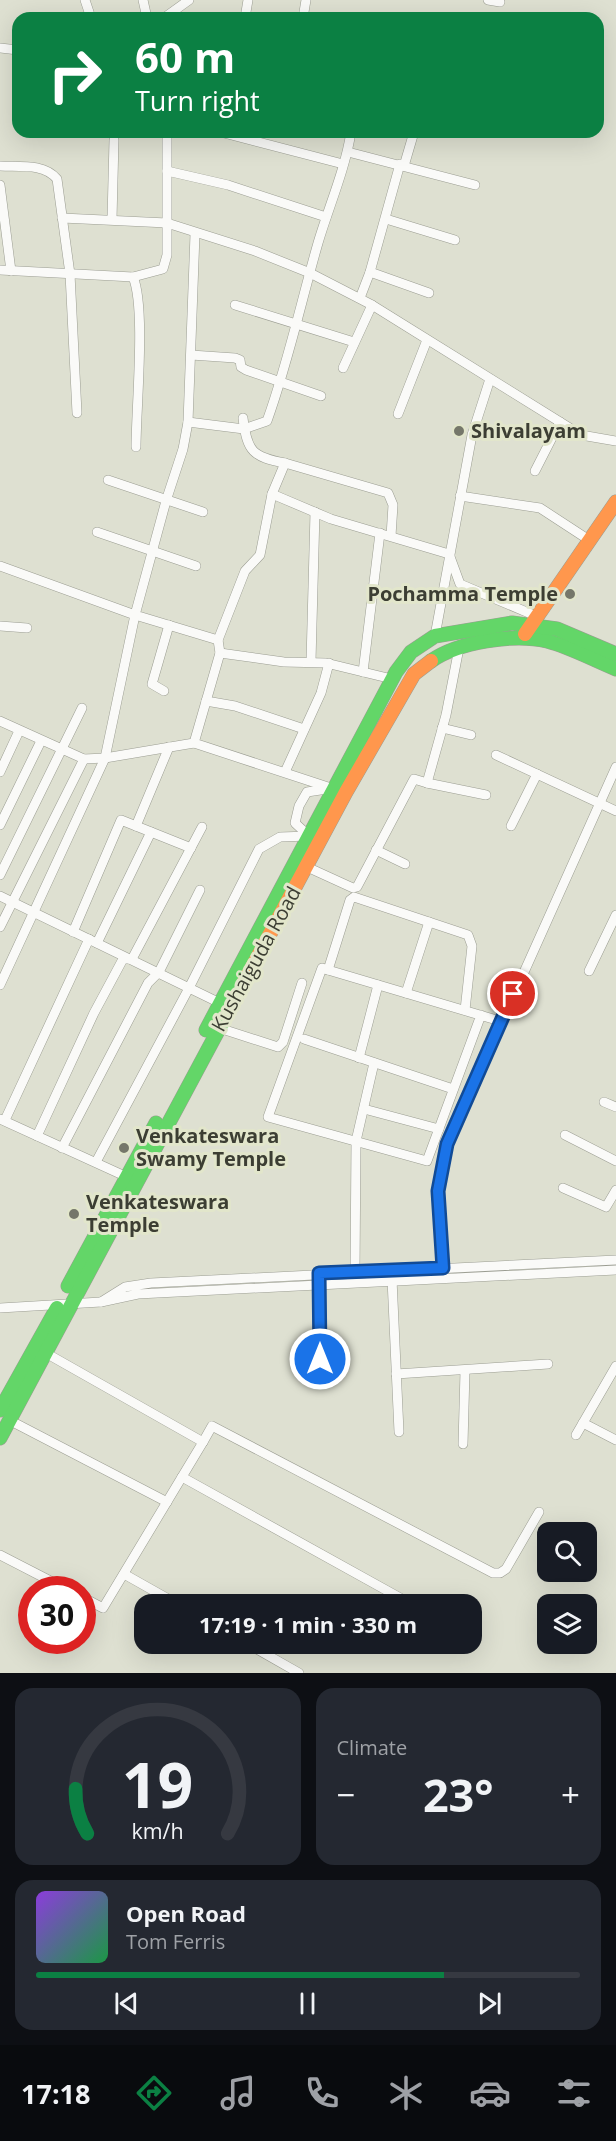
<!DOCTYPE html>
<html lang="en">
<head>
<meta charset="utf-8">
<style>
  body { margin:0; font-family:"Open Sans",sans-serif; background:#242831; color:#f1f3f6; height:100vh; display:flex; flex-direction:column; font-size:22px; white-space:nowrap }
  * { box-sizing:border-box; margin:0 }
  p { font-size:20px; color:#9ea1a6 }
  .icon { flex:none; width:33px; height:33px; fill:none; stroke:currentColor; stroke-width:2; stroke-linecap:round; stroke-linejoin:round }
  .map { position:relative; height:1673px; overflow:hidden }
  .side { display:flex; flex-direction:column; gap:15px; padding:15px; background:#0d0f14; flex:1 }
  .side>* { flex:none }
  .top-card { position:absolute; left:12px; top:12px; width:592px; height:126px; border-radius:18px; box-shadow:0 6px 24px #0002; background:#0b8043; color:#fff; overflow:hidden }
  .fabs { position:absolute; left:537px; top:1522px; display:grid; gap:12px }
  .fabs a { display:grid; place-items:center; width:60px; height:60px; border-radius:12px; background:#171b24; box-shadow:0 6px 24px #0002; font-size:30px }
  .speed { position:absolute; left:18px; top:1576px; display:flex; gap:12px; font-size:30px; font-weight:700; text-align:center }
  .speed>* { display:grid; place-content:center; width:78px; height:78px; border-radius:50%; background:#171b24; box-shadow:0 6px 24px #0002; line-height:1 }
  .speed .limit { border:9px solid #d22; background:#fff; color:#111 }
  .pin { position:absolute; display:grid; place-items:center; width:51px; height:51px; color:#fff; margin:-26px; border:3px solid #fff; border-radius:50%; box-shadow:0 2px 6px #0007 }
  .me { position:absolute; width:66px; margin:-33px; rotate:0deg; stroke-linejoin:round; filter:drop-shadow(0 0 4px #0008) }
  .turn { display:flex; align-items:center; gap:21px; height:126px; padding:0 24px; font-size:27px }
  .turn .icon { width:78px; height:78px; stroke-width:2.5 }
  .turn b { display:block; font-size:42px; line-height:51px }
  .big { font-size:45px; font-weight:700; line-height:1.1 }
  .side .card { flex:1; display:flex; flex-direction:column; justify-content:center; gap:9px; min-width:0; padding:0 21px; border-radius:18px; background:#242831 }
  .side .dial { align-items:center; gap:0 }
  .dial svg { height:156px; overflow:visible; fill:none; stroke:#363941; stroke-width:7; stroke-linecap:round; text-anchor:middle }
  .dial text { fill:#f1f3f6; stroke:none }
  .song { display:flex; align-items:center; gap:18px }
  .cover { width:72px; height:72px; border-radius:9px; background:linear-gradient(135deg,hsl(270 70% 55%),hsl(140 70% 35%)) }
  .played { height:6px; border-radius:3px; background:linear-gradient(90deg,#0b8043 75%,#363941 75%) }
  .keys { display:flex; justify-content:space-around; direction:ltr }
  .heat { display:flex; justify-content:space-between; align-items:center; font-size:33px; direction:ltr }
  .side .tiles { flex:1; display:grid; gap:15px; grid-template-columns:1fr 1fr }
  .card:last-child { grid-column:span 2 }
  .trip { position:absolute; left:134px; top:1594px; width:348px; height:60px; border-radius:18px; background:#171b24; box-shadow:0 6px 24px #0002; font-weight:700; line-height:60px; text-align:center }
  .dock { display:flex; height:96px; justify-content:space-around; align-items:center; background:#090b0e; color:#9ea1a6 }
  .dock .icon { width:42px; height:42px }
  .dock .current { color:#0b8043 }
  .dock b { font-size:27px; color:#f1f3f6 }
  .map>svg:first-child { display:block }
</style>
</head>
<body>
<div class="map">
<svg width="616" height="1673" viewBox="0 0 616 1673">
  <rect width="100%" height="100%" fill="#dee0d1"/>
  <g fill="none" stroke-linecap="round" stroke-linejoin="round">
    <g stroke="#9b9d92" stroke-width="10">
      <g id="street">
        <polyline points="85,0 91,18"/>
        <polyline points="143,0 147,18"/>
        <polyline points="488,0 500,2"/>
        <polyline points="164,18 189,0"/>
        <polyline points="245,18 248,0"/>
        <polyline points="303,18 306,0"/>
        <polyline points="0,48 18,50"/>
        <polyline points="220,132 343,164"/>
        <polyline points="348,152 475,185"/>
        <path d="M0 166C20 167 44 163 57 179L70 274 77 413"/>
        <polyline points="404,166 414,132"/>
        <polyline points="167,171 228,185 326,217"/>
        <polyline points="0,185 11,271"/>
        <polyline points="62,218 167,223 255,251 310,273 372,305 581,435 616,441"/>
        <polyline points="112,219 114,140"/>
        <polyline points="386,219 455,240"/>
        <polyline points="195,234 188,422 183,449 166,501 135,615 218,640 220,653 194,743 334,789"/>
        <polyline points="0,270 133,277 163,269 167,255 167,132"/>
        <polyline points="370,272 429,293"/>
        <path d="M133 277C146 307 136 409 136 447"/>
        <polyline points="360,298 370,272 400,164"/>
        <polyline points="235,305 354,342"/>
        <polyline points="191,355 235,358 240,360 241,367 246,370 321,396"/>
        <polyline points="343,368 372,305"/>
        <polyline points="398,414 427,340"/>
        <path d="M188 422 244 429 267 421C288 363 301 302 318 243 329 206 345 170 351 132"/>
        <polyline points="285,463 388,493 393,505 391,536"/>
        <polyline points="535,471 560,422"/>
        <polyline points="108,480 203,512"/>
        <polyline points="272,494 331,519 449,554 460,584 536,616"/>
        <polyline points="460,496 540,508 589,540"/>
        <polyline points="97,532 196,566"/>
        <polyline points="0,566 135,615 105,758 0,985"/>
        <polyline points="0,626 27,628"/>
        <polyline points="435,636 472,435 490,379"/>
        <path d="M218 640 245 571 260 555 272 494 285 463C253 457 247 452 243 418"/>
        <polyline points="220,653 284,662 326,663 392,679"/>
        <polyline points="311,661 315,512"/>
        <polyline points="363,672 380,533"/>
        <polyline points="164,691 152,684 169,625"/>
        <polyline points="206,701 235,706 304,729"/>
        <polyline points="0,721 84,759 105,758 194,743"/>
        <polyline points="442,728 471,735"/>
        <polyline points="496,755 616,811"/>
        <polyline points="0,772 19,731"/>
        <polyline points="285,772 321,693 329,663"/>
        <polyline points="427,783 486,795"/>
        <polyline points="0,825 41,741"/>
        <polyline points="136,826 169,747"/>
        <polyline points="511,826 537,774"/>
        <polyline points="309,836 295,823 299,806 307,792 327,789"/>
        <polyline points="376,850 405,864"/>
        <polyline points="307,867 353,888 357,887 414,779 427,783 446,715 459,648"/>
        <polyline points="0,875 82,708"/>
        <polyline points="0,896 224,1005"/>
        <polyline points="0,927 84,759"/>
        <polyline points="73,932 121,820 191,848"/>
        <polyline points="97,943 151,832"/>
        <polyline points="328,970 350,900 354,897 468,935 472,946 465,1010"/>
        <polyline points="589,971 616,915"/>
        <polyline points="406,993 429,922"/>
        <polyline points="481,1015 427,1161 268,1117 322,968 328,970 500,1021"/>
        <polyline points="219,1028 278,1047 283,1042 302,983"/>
        <polyline points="304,1039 453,1089"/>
        <polyline points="359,1058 378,985"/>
        <polyline points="604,1102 616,1107"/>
        <polyline points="364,1109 439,1129"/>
        <polyline points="0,1119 127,1177"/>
        <polyline points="5,1120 89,939"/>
        <polyline points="565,1135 616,1161"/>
        <polyline points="37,1136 94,1013 123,959 132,959 202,827"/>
        <polyline points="62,1148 148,983 159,972 200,890"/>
        <polyline points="96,1162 189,988 259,849 280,837 309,836"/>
        <polyline points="563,1188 606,1207 616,1190"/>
        <polyline points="616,1260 151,1283 125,1287 101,1302 138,1294 616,1270"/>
        <polyline points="355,1272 356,1141 374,1063"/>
        <polyline points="443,1273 438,1191 447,1144 616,767"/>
        <polyline points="392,1279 399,1432"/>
        <polyline points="319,1280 320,1359"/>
        <polyline points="0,1308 101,1302"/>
        <polyline points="44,1352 203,1442 103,1608 82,1597"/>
        <polyline points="396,1374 548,1364"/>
        <polyline points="9,1420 167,1502"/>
        <polyline points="583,1423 616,1440"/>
        <polyline points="576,1435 616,1366"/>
        <polyline points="203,1442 212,1426 493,1573 500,1573 506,1569 539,1512"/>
        <polyline points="463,1444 465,1371"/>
        <polyline points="182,1477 413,1605"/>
        <polyline points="0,1555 68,1590"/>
        <polyline points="124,1574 179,1605"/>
        <polyline points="248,1644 299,1673"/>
      </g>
    </g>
    <g stroke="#9b9d92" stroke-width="15">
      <g id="fast">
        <path d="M431 661C458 642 514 633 547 641 570 647 594 660 616 669"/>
        <polyline points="206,1030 396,672 411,652 435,636 512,623 557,629 616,654"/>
        <polyline points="68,1286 156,1123"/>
        <polyline points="0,1410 57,1308"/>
        <polyline points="0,1438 242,986"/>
      </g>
    </g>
    <g stroke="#9b9d92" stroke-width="15">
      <g id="slow">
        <polyline points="525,634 616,502"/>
        <polyline points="242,986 346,792 414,674 431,661"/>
      </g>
    </g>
    <use href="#street" stroke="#fafaf8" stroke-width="9"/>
    <use href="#fast" stroke="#63d668" stroke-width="14"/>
    <use href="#slow" stroke="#ff974d" stroke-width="14"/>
  </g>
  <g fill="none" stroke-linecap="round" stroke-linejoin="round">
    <g stroke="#114b97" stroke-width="15">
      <polyline id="route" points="320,1359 319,1273 443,1268 438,1191 447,1144 513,994"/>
    </g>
    <use href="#route" stroke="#1a73e8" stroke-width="10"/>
  </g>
  <g fill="#75776a" stroke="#e2e6cb" stroke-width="2">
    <circle cx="459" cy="431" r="6"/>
    <circle cx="570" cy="594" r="6"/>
    <circle cx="124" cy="1148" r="6"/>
    <circle cx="74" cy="1214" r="6"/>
  </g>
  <g text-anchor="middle" stroke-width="6" stroke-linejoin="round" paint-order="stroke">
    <g font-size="20" font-weight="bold" fill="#3c3e33" stroke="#e2e6cb" text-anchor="start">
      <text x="471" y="438">Shivalayam</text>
      <text x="558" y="601" text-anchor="end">Pochamma Temple</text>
      <text x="136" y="1143">Venkateswara<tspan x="136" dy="23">Swamy Temple</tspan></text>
      <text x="86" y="1209">Venkateswara<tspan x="86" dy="23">Temple</tspan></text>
    </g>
    <g font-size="20" fill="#3c3e33" stroke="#e2e6cb">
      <text transform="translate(256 959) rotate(-61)" y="7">Kushaiguda Road</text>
    </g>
  </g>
</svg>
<div class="fabs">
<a><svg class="icon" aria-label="search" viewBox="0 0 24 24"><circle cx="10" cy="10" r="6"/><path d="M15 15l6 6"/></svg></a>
<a><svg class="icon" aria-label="layers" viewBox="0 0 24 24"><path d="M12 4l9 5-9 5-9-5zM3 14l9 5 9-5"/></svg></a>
</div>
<div class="speed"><div class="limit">30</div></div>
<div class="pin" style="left:513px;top:994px;background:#d93025"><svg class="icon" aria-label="arrive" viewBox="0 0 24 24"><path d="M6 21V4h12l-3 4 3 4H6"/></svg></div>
<svg class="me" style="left:320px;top:1359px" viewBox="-20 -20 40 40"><circle r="17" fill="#1a73e8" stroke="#fff" stroke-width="3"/><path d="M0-11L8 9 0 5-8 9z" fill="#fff"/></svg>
<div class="trip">17:19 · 1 min · 330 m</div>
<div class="top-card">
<div class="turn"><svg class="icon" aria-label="right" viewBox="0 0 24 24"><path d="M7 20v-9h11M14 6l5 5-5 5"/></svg><div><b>60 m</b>Turn right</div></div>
</div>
</div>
<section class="side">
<div class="tiles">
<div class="card dial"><svg viewBox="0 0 100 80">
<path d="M14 69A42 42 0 1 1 86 69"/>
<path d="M14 69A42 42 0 0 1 8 46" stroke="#0b8043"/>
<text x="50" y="56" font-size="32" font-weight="700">19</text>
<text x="50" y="72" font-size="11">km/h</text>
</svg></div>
<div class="card"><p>Climate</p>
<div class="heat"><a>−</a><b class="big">23°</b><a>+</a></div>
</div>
<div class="card">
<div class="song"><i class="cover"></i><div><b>Open Road</b><p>Tom Ferris</p></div></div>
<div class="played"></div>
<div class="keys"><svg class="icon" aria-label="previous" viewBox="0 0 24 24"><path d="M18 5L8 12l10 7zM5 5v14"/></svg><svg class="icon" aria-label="pause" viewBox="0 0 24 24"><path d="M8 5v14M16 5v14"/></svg><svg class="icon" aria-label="next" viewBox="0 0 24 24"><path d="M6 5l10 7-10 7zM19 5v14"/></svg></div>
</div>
</div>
</section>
<nav class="dock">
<b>17:18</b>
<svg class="icon current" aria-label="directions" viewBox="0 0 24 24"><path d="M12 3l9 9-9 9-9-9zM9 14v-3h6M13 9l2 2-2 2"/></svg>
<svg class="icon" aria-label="music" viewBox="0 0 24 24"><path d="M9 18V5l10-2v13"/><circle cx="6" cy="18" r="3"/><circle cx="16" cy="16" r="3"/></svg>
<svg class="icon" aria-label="phone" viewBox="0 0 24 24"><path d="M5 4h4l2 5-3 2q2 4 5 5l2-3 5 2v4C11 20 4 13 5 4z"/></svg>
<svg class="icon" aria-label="climate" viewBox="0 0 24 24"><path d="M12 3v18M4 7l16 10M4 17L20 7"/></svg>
<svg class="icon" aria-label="car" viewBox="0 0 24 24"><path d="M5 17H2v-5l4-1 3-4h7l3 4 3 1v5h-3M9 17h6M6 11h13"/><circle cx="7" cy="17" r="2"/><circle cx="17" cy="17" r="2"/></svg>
<svg class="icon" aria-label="filters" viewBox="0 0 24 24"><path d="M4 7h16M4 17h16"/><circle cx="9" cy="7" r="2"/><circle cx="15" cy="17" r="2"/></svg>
</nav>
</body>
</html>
